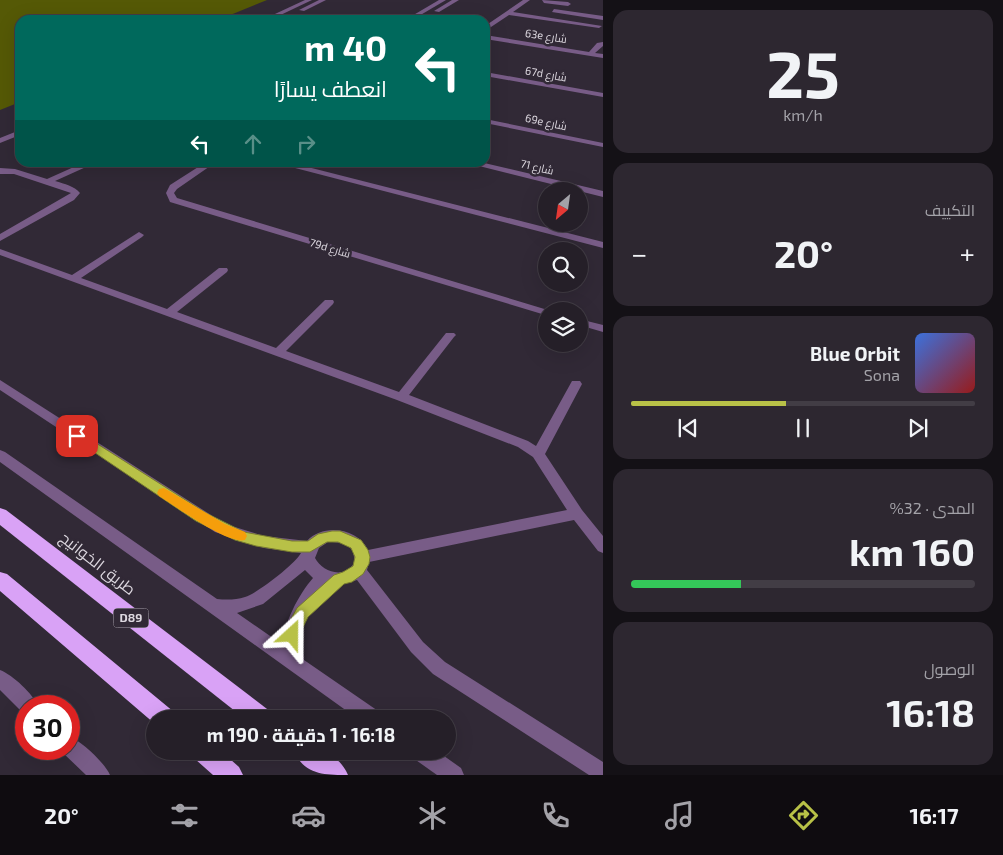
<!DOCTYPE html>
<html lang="ar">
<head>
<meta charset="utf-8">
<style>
  body { margin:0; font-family:"Exo 2",Cairo,sans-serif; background:#2d2730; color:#f1f3f6; direction:rtl; height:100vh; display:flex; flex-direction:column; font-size:19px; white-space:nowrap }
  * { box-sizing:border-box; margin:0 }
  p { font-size:16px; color:#a3a2a8 }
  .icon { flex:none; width:28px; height:28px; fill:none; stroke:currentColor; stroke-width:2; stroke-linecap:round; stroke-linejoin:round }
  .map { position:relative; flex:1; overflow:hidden; direction:ltr }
  .panel { display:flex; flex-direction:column; gap:10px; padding:10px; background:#141116; width:400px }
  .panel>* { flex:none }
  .banner { position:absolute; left:15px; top:15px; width:475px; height:152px; border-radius:15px; box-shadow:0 5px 20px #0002,0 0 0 1px #423d45; direction:rtl; background:#00695c; color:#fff; overflow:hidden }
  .needle { width:32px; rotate:209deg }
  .tools { position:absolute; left:538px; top:182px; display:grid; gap:10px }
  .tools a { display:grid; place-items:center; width:50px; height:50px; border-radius:50%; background:#251f28; box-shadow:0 5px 20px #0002,0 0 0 1px #423d45; font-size:25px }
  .speed { position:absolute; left:15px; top:695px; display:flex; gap:10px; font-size:25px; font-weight:700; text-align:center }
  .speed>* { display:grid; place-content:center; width:65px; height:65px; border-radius:50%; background:#251f28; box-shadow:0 5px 20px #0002,0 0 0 1px #423d45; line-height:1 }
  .speed .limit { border:8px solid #d22; background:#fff; color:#111 }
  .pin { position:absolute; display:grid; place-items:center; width:42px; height:42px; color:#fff; margin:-21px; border-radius:10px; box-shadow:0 2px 8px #0006 }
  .me { position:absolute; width:55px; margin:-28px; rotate:24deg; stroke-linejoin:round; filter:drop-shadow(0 0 4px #0008) }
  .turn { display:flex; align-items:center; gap:18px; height:105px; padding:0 20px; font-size:22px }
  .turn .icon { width:65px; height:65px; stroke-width:2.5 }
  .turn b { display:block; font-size:35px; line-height:42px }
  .lanes { display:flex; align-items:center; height:48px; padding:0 20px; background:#0003; justify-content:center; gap:25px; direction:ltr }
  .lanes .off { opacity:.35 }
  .big { font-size:38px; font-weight:700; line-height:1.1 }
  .panel .tile { flex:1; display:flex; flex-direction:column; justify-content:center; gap:8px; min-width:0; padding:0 18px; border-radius:15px; background:#2d2730 }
  .panel .dial { align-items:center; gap:0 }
  .dial b { font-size:65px; line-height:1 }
  .song { display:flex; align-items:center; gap:15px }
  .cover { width:60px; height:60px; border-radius:8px; background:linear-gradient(135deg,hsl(220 70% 55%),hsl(0 70% 35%)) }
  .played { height:5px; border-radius:2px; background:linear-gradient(90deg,#b8c147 45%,#423d45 45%) }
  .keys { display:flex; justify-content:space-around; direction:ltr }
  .heat { display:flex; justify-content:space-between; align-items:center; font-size:28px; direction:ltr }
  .charge { height:8px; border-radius:4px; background:linear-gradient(90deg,#34c759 32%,#423d45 0) }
  .trip { position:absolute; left:146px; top:710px; width:310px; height:50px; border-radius:25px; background:#251f28; box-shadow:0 5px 20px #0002,0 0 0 1px #423d45; font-weight:700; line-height:50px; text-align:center; direction:rtl }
  .tab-bar { display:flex; height:80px; justify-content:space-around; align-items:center; background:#0f0c10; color:#a3a2a8 }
  .tab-bar .icon { width:35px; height:35px }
  .tab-bar .active { color:#b8c147 }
  .tab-bar b { font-size:22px; color:#f1f3f6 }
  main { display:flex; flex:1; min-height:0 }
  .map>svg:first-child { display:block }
</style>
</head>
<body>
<main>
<section class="panel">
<div class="tile dial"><b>25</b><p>km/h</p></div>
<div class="tile"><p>التكييف</p>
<div class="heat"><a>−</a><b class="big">20°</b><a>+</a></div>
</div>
<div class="tile">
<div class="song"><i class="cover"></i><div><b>Blue Orbit</b><p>Sona</p></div></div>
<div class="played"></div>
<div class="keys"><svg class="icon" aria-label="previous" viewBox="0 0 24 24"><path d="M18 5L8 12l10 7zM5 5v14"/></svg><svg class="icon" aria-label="pause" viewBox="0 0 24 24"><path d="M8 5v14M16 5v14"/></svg><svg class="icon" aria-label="next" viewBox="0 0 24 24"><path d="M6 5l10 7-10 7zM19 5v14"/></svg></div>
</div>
<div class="tile"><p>المدى · 32%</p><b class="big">160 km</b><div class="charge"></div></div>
<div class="tile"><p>الوصول</p><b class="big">16:18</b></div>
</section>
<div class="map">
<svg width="603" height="775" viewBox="0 0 603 775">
  <rect width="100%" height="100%" fill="#312936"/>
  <polygon fill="#555906" points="0,0 267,0 218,20 20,20 20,102 0,110"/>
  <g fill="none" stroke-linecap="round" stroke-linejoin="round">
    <g fill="#785c87" fill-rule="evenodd">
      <polygon points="305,0 312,0 270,20 262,20"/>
      <polygon points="319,0 326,0 304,11 299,10"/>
      <polygon points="439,0 446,0 412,20 405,20"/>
      <polygon points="452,0 459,0 439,12 434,11"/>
      <polygon points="523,0 530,0 513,12 602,26 599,28 509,15 485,31 485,26"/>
      <polygon points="542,0 568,2 571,4 568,6 544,3"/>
      <polygon points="554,9 603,16 603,20 552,12"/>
      <polygon points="485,35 589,52 597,43 603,42 603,46 595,53 603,54 603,58 485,39"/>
      <polygon points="485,72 603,93 603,97 485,76"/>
      <polygon points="485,119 603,143 603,147 485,123"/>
      <polygon points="20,130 20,135 0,143 0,138"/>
      <path d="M85 162H97L55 181C65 184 74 186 80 193L74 200 0 241V234L71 193 14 174H0V168L15 169 47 179Z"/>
      <polygon points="206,162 216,162 177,189 174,193 177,198 551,311 546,311 546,315 542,314 170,202 166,193 170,185"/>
      <polygon points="272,162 288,162 603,242 603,248"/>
      <polygon points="463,162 480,162 603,191 603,197"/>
      <path d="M139 232 144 235 142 237 81 278 167 309 219 268H227L228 270 227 272 177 312 276 348 325 300H333L334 302 333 304 286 351 399 392 446 333H454L456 335 454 337 409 395 528 441 536 446 572 381H580L582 384 545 454 582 510 603 536V553L598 551 574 520 369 562 367 570 423 642 445 662 603 762V775H589L433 674 411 652 357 580 344 584 308 617 303 625 301 637 304 660 381 713 383 719H358L0 462V450L5 452 217 599C226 600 236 600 245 597 258 593 295 564 301 553L264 548 215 532 0 390V380L225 524 264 536 307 541C323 523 358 528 368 550L567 510 533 457 518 447 397 400 0 255V249L72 275ZM328 542C340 542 355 544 354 559 354 562 354 564 352 566 341 579 321 570 315 558L319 548ZM305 570 313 578C299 594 283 624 283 645L237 613 263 604Z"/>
      <polygon points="579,319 603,325 603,332 579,325"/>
      <path d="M0 670C13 675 33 694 38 706H26V713L22 712 0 690Z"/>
      <path d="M69 736C81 741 105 763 110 775H86L62 752 61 749H69Z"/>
      <polygon points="410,751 437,751 461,768 464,775 437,775 413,758"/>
    </g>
    <g fill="#d9a2f6" fill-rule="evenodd">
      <polygon points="0,508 6,510 271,712 274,719 245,719 0,525"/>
      <polygon points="0,572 7,574 174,712 177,719 155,719 155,724 0,591"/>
      <polygon points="192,751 221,751 239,767 243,775 213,775 195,759"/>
      <path d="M294 751C317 751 337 750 348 775 325 775 304 775 294 751Z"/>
    </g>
  </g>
  <polygon fill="#b8c147" stroke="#787d2e" points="77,431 206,513 244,532 292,541 308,541 318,534 332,531 340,531 361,540 368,550 370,557 369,564 363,574 352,582 344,584 308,617 297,640 292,642 286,640 284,635 287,626 297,608 334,575 343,572 353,566 355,557 351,548 338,542 327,542 310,552 292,552 256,546 235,540 196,521 73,438 71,436"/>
  <path fill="#f59e0b" d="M164 488 225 524 245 532 247 536 245 540C228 545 175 506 159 496L157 493 159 489Z"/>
  <g text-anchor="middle" stroke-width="5" stroke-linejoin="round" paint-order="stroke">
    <g font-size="11" fill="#dcd7df" stroke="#312936">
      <text transform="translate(546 36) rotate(9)" y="4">63e شارع</text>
      <text transform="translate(546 74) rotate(10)" y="4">67d شارع</text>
      <text transform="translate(546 122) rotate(12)" y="4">69e شارع</text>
      <text transform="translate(537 167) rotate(13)" y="4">شارع 71</text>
      <text transform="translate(330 248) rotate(17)" y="4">79d شارع</text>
    </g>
    <rect fill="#312936" stroke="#a9a3ac" stroke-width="1" x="113.5" y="608.5" width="35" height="19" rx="4"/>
    <g font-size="12" font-weight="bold" fill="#dcd7df">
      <text x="131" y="622">D89</text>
    </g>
    <g font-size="16" fill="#dcd7df" stroke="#312936">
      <text transform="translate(98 563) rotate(38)" y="6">طريق الخوانيج</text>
    </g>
  </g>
</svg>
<div class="tools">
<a><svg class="needle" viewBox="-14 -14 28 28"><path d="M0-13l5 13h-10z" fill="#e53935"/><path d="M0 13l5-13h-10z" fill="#a3a2a8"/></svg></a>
<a><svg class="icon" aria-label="search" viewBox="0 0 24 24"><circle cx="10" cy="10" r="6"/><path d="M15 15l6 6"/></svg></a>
<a><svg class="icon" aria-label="layers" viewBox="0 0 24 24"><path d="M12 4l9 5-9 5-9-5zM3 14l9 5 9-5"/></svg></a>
</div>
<div class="speed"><div class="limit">30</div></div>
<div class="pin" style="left:77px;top:436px;background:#d93025"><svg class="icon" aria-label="arrive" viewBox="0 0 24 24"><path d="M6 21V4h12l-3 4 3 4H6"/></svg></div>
<svg class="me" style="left:292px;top:635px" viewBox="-20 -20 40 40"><path d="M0-17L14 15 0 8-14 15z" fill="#b8c147" stroke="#fff" stroke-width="4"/></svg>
<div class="trip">16:18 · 1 دقيقة · 190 m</div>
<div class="banner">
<div class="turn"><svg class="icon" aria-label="left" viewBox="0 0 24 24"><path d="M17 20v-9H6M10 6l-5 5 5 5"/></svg><div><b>40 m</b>انعطف يسارًا</div></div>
<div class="lanes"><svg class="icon" aria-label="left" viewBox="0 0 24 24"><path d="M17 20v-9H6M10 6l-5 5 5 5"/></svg><svg class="icon off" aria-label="ahead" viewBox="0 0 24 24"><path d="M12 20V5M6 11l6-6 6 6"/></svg><svg class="icon off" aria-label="right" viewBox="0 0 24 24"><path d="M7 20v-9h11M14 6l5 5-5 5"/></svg></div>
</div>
</div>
</main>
<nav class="tab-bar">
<b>16:17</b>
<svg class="icon active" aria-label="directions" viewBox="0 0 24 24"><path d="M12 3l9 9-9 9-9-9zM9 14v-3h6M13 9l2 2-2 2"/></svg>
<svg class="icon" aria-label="music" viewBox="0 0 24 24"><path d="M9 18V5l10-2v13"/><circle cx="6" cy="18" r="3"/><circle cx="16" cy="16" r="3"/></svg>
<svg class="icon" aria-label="phone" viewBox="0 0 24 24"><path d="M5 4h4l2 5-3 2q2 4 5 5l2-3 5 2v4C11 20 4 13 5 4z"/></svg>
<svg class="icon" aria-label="climate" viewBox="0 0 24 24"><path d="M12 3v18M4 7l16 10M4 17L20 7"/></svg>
<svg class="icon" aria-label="car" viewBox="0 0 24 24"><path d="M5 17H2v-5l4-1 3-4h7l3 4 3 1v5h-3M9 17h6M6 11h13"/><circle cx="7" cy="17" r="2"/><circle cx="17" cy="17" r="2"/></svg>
<svg class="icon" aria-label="filters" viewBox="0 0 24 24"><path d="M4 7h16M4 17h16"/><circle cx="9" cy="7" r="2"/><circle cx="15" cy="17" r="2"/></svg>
<b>20°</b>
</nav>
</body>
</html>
